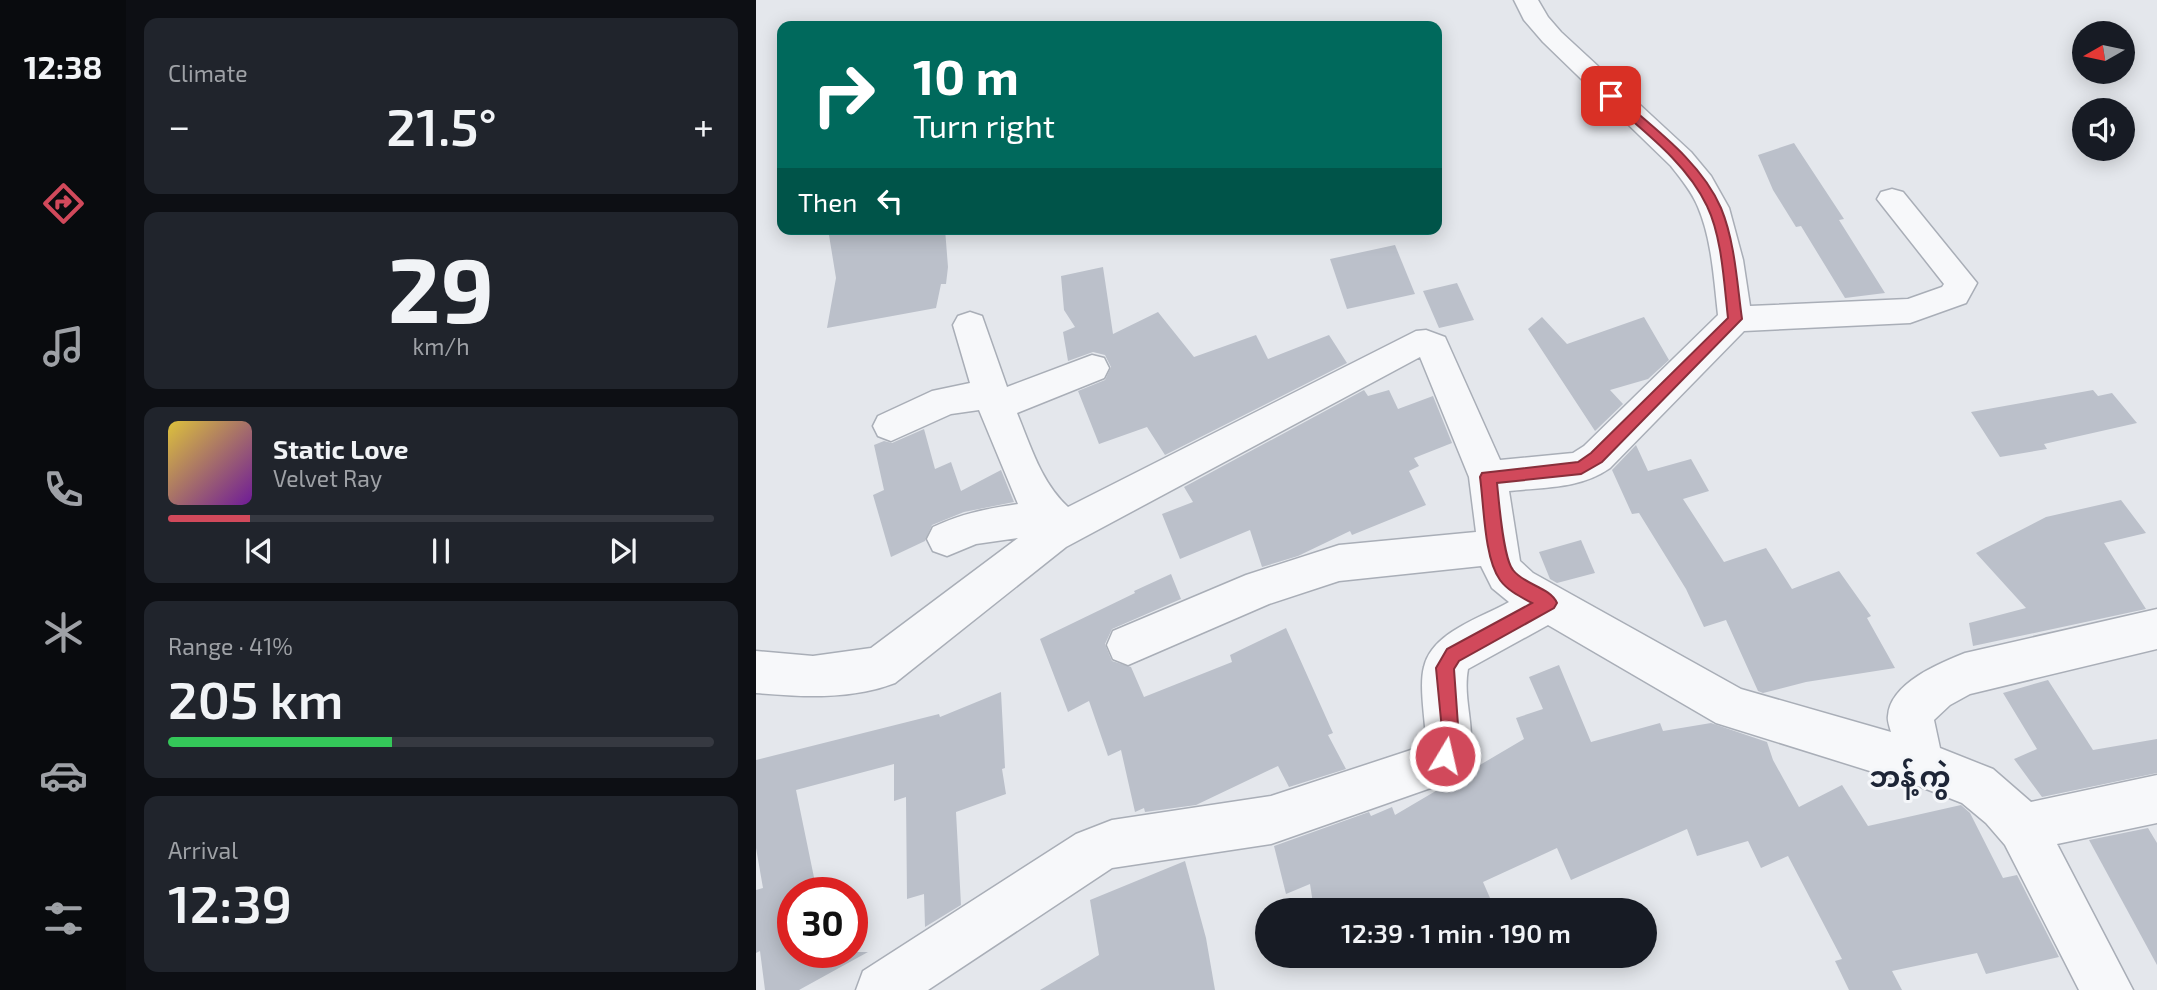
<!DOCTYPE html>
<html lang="en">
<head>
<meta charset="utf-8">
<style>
  body { margin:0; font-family:"Exo 2","Noto Sans Myanmar",sans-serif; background:#20242c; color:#f1f3f6; height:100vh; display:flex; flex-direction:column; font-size:26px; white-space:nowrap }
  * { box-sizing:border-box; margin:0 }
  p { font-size:23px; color:#9ea1a6 }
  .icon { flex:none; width:38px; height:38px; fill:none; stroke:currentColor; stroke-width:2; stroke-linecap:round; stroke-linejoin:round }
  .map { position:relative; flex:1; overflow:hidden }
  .drawer { display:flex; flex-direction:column; gap:18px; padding:18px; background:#0d0f14; width:630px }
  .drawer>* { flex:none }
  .guide { position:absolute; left:21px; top:21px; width:665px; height:214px; border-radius:14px; box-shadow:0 4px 18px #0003; background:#00695c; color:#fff; overflow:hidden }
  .needle { width:46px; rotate:261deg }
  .controls { position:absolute; left:1316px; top:21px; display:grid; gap:14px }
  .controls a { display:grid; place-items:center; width:63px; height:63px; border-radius:50%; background:#171b24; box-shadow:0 4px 18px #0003; font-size:35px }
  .speed { position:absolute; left:21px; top:877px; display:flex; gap:14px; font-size:35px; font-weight:700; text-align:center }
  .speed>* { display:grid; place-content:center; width:91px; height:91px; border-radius:50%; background:#171b24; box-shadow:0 4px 18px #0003; line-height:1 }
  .speed .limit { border:10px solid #d22; background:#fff; color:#111 }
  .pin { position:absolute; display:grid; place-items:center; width:60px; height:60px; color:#fff; margin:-30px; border-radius:14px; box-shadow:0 4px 10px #0006 }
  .me { position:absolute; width:77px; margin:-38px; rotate:9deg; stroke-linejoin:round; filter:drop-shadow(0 0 5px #0008) }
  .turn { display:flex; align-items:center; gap:24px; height:147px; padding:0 21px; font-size:32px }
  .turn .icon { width:91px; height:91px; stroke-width:2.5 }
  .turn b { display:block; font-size:49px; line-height:60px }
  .then { display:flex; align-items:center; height:66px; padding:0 21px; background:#0003; gap:14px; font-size:26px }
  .big { font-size:52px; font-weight:600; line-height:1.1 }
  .drawer .card { flex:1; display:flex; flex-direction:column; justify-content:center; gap:10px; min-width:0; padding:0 24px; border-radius:14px; background:#20242c }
  .drawer .dial { align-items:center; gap:0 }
  .dial b { font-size:91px; line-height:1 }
  .song { display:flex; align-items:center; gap:21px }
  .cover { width:84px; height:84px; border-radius:10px; background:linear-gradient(135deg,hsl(50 70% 55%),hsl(280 70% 35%)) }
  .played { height:7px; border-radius:4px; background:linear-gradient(90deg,#d1495b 15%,#363941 15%) }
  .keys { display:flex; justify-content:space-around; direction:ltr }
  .heat { display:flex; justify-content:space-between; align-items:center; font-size:38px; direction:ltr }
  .charge { height:10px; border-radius:5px; background:linear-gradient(90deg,#34c759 41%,#363941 0) }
  .trip { position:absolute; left:499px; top:898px; width:402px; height:70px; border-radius:35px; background:#171b24; box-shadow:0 4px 18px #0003; font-weight:600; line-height:70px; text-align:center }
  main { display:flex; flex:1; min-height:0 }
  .dock { display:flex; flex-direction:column; width:126px; justify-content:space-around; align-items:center; background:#090b0e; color:#9ea1a6 }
  .dock .icon { width:49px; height:49px }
  .dock .current { color:#d1495b }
  .dock b { font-size:32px; color:#f1f3f6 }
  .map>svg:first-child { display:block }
</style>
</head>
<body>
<main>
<nav class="dock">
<b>12:38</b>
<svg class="icon current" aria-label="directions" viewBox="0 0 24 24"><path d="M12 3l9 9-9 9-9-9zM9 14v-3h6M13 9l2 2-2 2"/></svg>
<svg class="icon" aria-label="music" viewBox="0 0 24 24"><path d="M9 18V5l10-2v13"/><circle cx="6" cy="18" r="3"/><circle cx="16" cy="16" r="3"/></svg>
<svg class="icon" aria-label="phone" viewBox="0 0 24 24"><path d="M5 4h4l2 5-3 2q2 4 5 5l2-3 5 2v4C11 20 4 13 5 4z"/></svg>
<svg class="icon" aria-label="climate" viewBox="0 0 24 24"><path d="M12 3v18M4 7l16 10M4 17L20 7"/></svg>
<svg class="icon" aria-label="car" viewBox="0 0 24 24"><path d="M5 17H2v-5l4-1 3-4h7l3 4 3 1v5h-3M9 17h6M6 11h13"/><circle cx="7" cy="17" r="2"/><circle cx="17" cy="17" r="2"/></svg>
<svg class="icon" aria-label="filters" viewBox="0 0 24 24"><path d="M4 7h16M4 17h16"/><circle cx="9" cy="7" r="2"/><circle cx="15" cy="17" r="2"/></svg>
</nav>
<section class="drawer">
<div class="card"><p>Climate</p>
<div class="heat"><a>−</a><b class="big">21.5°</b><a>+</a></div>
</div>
<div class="card dial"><b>29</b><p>km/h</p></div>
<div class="card">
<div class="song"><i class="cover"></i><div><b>Static Love</b><p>Velvet Ray</p></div></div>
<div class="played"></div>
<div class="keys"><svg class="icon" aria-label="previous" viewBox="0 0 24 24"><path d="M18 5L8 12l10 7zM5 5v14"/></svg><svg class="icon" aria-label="pause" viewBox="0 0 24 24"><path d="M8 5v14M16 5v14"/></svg><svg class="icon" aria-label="next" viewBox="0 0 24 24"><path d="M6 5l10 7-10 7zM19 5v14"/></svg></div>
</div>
<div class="card"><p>Range · 41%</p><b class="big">205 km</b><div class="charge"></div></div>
<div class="card"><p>Arrival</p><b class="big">12:39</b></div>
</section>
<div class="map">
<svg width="1401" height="990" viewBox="0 0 1401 990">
  <rect width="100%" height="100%" fill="#e4e7ec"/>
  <g fill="#bbc0ca">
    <polygon points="1038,143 1088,219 1083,220 1129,293 1089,298 1045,226 1040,227 1017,190 1002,155"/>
    <polygon points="72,229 189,229 192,267 190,284 185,284 180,308 71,328 80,278"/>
    <polygon points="639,245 659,294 591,309 574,259"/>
    <polygon points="347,267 357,334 402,312 438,357 500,335 512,359 573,335 591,363 409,455 391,427 343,444 322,391 349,380 355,367 349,355 337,352 312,361 307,332 319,327 308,310 305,276"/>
    <polygon points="701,283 718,320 683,328 667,291"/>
    <polygon points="786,317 811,344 888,317 913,360 892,379 854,390 867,404 839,431 772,329"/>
    <polygon points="608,390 612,396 633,390 642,409 677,396 696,443 658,458 663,466 653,471 670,505 596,535 594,531 542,556 506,567 494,530 424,559 406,514 437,502 428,487"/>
    <polygon points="1337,390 1342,396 1356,393 1381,423 1288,444 1291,449 1244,457 1215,412"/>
    <polygon points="168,429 179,469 195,462 205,491 245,470 258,502 208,512 176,525 169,541 135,557 117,495 128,490 118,445 128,441 136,443"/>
    <polygon points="880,445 892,471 935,459 953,491 927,499 968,562 1010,548 1036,589 1083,571 1115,616 1111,618 1139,668 1050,682 1007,693 1002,691 970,620 948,627 930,589 883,513 876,514 856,470"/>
    <polygon points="1365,500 1390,533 1348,543 1390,609 1217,646 1213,623 1270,608 1220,553 1290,517"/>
    <polygon points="825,540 839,573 801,583 794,579 783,552"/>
    <polygon points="415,574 425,599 356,629 349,644 356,661 375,667 388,697 476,662 474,655 530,628 577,733 572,735 590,769 533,787 522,766 440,805 389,812 388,808 379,812 365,750 352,756 333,701 312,712 284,639 379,593 378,591"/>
    <polygon points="803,665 835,742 904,723 907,731 955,723 1011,742 1017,760 1043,807 1086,785 1112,826 1205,805 1214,813 1247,878 1261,875 1303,957 1230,974 1221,953 1136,971 1146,990 1093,990 1079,961 1086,959 1032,856 1005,868 992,841 941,856 931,829 815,880 801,848 727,882 734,898 711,910 558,910 554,884 530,894 518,846 613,812 615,816 636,807 639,815 768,739 760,718 787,709 773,677"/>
    <polygon points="1292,680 1337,750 1401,739 1401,773 1286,797 1258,759 1281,749 1247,693"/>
    <polygon points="245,692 249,768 246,769 250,794 200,812 205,905 169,927 168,894 151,899 150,797 138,801 138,764 40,790 61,892 37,892 37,952 112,952 43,990 9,990 4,951 0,953 0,890 7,888 0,848 0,760 183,714 184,717"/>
    <polygon points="1392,828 1401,843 1401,965 1333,840"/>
    <polygon points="429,861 450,938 459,990 284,990 343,955 334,900"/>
  </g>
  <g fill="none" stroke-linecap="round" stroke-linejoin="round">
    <g stroke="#a9aeb7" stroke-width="3">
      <path id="minor" d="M758 0H782L792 17 805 32 935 152 955 176 973 208 987 260 994 306 1152 299 1186 287 1188 284 1121 199 1125 192 1136 189 1147 192 1221 283 1210 303 1154 323 988 331 854 468C824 489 789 487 753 491L764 561 777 573 985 689 1135 732C1134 728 1131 720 1132 716 1134 683 1184 663 1209 653L1401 609V649L1214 694 1194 705 1178 720 1184 748 1237 769 1275 802 1401 775V823L1301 844 1377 990H1323L1249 845 1230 823 1206 803 1165 787 960 723 792 625 712 669C704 712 735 752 689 783L515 844 356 868 172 990H100L107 971 320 834 356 820 515 796 661 748 670 739C669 719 663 685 668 667 676 632 725 618 753 602L736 588 725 566 583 581 513 604 372 665 357 659 351 645 357 631 490 575 583 545 720 532 713 477 664 357 310 547 139 683C95 700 47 697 0 693V651L57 656 115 648 262 538 220 544 191 556 177 551 171 539 177 527C207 513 230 509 262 504L223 410 195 414 135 441 122 436 117 426 122 416 176 391 214 383 197 325 202 316 214 312 226 316 251 387 336 355 348 358 353 368 348 378 261 413C275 447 285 482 312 507L660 331 670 330 689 337 744 460 817 453 828 446 962 315C958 280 956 240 942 207 936 192 925 179 915 166L787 42 768 20Z"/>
    </g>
    <use href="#minor" fill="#f7f8fa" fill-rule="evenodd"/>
  </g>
  <path fill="#d1495b" stroke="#882f3b" stroke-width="2" d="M851 94H859C896 127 945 161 965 208 979 242 981 283 986 319L846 462 825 474 741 483C743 501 747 558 757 570 768 585 794 587 801 603L798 608 703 661 698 669 703 739 695 763 689 765 682 763 679 756 684 739 685 720 680 668 691 649 776 603C765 597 752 591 744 580 728 558 728 505 724 477L726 473 822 462 835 453 972 318C968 283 966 237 951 206 930 162 887 131 851 99Z"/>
  <g text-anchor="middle" stroke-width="6" stroke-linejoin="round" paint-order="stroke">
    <g font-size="28" font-weight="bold" fill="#1d2536" stroke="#f4f6f9">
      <text x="1154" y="787">ဘန့်ကွဲ</text>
    </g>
  </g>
</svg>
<div class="controls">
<a><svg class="needle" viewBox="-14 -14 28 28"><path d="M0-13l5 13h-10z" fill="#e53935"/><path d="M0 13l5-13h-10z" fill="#9ea1a6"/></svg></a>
<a><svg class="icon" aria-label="sound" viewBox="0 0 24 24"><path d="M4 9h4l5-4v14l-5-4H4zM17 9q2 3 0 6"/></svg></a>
</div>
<div class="speed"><div class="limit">30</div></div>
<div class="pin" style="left:855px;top:96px;background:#d93025"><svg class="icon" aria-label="arrive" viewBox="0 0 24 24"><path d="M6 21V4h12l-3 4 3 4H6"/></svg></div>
<svg class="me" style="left:689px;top:756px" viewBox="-20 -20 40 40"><circle r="17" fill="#d1495b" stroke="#fff" stroke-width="3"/><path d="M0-11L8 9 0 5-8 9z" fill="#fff"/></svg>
<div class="trip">12:39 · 1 min · 190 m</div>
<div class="guide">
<div class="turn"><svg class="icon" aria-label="right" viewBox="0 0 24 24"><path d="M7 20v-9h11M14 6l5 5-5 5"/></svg><div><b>10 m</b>Turn right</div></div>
<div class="then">Then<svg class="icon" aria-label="left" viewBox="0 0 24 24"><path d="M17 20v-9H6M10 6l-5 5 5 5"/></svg></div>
</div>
</div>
</main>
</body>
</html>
